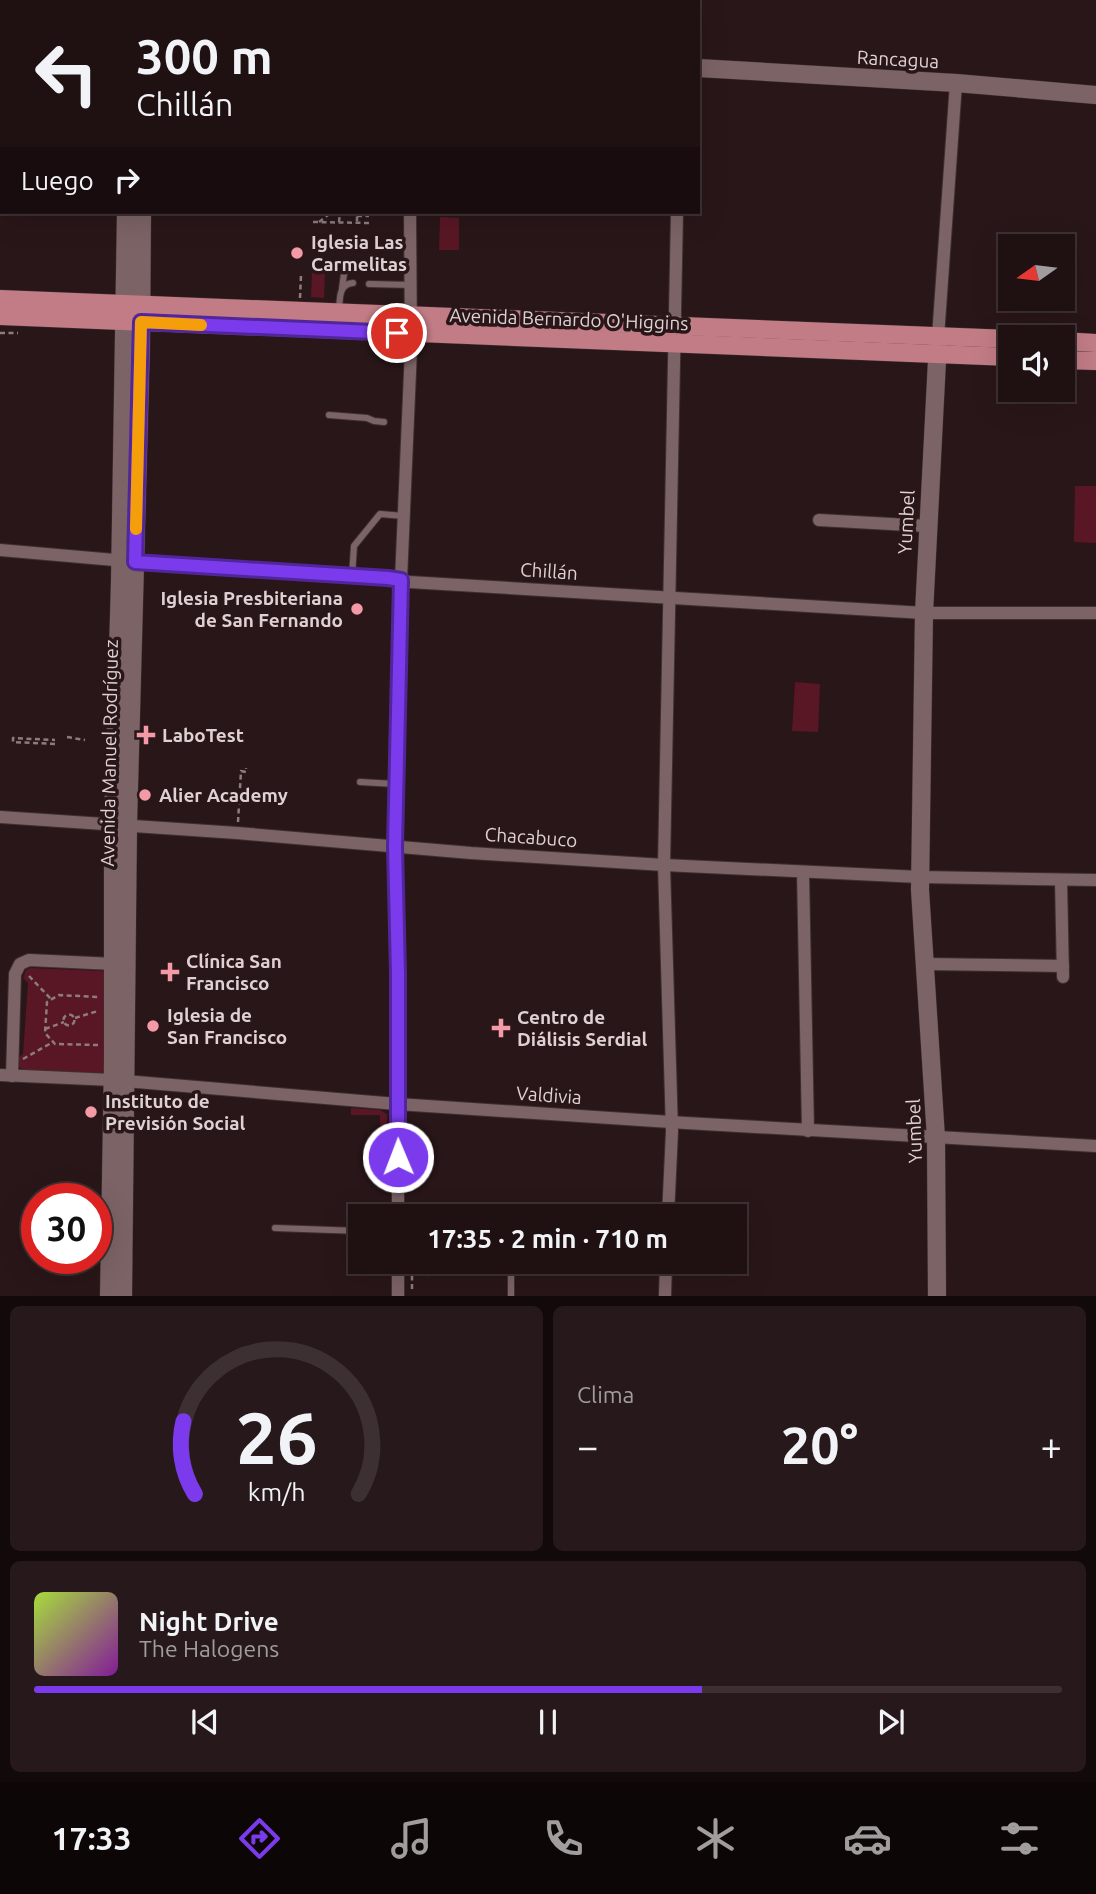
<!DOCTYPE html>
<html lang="es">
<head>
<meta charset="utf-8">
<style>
  body { margin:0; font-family:Ubuntu,sans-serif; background:#27191b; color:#f1f3f6; height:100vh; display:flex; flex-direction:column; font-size:26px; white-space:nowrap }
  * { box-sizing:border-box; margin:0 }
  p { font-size:23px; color:#a19d9f }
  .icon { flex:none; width:38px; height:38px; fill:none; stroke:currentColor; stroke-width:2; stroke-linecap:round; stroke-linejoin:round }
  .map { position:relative; height:1296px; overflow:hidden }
  .side { display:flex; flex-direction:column; gap:10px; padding:10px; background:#11090a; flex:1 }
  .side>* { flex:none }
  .hud { position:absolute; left:0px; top:0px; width:700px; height:214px; box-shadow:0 7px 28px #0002,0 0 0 2px #3c3032; background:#1f1012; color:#f1f3f6; overflow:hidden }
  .needle { width:46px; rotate:256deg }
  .fabs { position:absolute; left:998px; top:234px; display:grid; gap:14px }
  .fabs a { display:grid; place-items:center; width:77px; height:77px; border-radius:0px; background:#1f1012; box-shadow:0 7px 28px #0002,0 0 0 2px #3c3032; font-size:35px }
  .speed { position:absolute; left:21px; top:1183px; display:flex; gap:14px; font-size:35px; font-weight:700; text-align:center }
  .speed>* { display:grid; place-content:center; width:91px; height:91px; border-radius:50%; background:#1f1012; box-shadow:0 7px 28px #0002,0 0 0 2px #3c3032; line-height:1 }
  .speed .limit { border:10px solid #d22; background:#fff; color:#111 }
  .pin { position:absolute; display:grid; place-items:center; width:60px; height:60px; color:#fff; margin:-30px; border:4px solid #fff; border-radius:50%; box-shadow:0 2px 7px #0007 }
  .me { position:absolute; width:77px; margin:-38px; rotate:359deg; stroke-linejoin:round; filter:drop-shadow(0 0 5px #0008) }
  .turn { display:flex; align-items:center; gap:24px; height:147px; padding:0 21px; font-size:32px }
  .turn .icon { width:91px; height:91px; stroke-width:2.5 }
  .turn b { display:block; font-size:49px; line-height:60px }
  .then { display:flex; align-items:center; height:66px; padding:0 21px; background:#0003; gap:14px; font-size:26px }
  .big { font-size:52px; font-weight:700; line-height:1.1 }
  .side .tile { flex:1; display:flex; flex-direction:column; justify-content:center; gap:10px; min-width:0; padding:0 24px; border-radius:10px; background:#27191b }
  .side .dial { align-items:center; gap:0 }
  .dial svg { height:182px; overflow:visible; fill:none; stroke:#3c3032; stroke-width:7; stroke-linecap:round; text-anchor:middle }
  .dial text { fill:#f1f3f6; stroke:none }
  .song { display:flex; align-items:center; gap:21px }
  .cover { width:84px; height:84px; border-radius:10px; background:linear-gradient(135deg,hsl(80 70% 55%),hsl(290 70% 35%)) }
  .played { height:7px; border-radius:4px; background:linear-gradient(90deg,#7c3aed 65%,#3c3032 65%) }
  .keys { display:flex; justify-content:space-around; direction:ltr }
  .heat { display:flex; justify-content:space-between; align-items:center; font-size:38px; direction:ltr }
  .side .tiles { flex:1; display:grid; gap:10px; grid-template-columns:1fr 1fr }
  .tile:last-child { grid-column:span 2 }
  .trip { position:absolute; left:348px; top:1204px; width:399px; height:70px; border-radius:0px; background:#1f1012; box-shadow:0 7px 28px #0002,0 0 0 2px #3c3032; font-weight:700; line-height:70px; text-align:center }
  .tabs { display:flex; height:112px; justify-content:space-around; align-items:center; background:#0c0607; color:#a19d9f }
  .tabs .icon { width:49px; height:49px }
  .tabs .active { color:#7c3aed }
  .tabs b { font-size:32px; color:#f1f3f6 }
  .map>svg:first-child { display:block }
</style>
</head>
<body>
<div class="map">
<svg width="1096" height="1296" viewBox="0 0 1096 1296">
  <rect width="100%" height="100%" fill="#291618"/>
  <g fill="#591725">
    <polygon points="440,217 459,218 459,250 439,250"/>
    <polygon points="312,271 325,271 324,298 311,297"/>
    <polygon points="1075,486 1096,486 1096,543 1074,542"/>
    <polygon points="795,682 820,684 818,732 792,731"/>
    <polygon points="30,968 102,971 106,974 104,1070 101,1073 23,1070 18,1066 17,1059 23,1054 28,983 23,978 26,970"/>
    <polygon points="351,1108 380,1110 387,1114 387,1153 382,1153 382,1142 380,1142 380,1115 351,1115"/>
  </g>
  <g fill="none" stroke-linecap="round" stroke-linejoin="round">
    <g stroke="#3e3032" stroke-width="8">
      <g id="lane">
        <polyline points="369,269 410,270"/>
        <polyline points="369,284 412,285"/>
        <polyline points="342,288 344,274 349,268 353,269"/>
        <path d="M339 311C340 300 338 284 353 283"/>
        <polyline points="329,415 367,418 374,421 384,422"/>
        <polyline points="352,576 354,546 380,514 404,516"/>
        <polyline points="360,782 395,784"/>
        <polyline points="275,1228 360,1231"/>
        <polyline points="511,1262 511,1296"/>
      </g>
    </g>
    <g stroke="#3e3032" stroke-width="14">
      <g id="street">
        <polyline points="412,2 412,0"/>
        <polyline points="681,2 681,0"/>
        <polyline points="938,337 956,83"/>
        <polyline points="819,520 927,526"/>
        <polyline points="0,550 149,563 388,578 409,582 924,613 1096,613"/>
        <polyline points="0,817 237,833 471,853 664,865 920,877 1096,880"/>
        <polyline points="803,872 808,1131"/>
        <polyline points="1061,880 1063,977"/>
        <polyline points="924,964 1063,966"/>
        <polyline points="0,1075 113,1080 397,1104 686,1123 1096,1146"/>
        <polyline points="12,1076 15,974 20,964 29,960 114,964"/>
        <polyline points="398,1216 398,973 395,784 401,580 411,349 410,212"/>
        <polyline points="668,1216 672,1131 664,865 677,212"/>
        <polyline points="398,1296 398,1262"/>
        <polyline points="665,1296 666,1262"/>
      </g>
    </g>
    <g stroke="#3e3032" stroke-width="19">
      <g id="secondary">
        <polyline points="132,2 132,0"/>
        <polyline points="0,20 2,20"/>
        <polyline points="698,68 956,83 1096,95"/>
        <polyline points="109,1296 113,1061 113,825 120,581 126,212"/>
        <polyline points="123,1296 128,825 141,342 142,212"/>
        <polyline points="937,1296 936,1138 920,890 924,613 938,341"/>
      </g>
    </g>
    <g stroke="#3e3032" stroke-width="19">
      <g id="primary">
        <polyline points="0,299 1010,339"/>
        <polyline points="0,316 1010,357"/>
        <polyline points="1062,341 1096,343"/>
        <polyline points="1062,360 1096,361"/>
      </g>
    </g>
    <g stroke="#8c7c7e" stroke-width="2.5" stroke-dasharray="5 3.5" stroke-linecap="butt">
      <polyline points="350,212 357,216 357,223"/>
      <polyline points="357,216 369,216"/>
      <polyline points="313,222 369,223"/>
      <polyline points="319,222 332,212"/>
      <polyline points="339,222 340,212"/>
      <polyline points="300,298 301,275"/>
      <polyline points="0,333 18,333"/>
      <polyline points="67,737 85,740"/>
      <polyline points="55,744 13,742 13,738 55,740"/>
      <polyline points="238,822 241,771 246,772 246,768"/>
      <polyline points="29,976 51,999"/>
      <circle cx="69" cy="1020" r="5.5"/>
      <polyline points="75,1018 98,1011"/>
      <polyline points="45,1029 64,1022"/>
      <polyline points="98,1045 55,1044 45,1033 47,1002 59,995 99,997"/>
      <polyline points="23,1059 53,1042"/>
      <polyline points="373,1166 380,1160 380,1145 378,1142"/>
      <polyline points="410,1273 428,1275"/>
      <polyline points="412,1289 412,1274 418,1269"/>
    </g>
    <use href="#lane" stroke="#7c6366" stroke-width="6"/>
    <use href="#street" stroke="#7c6366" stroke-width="12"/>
    <use href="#secondary" stroke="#7c6366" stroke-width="18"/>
    <use href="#primary" stroke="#c27c85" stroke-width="18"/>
  </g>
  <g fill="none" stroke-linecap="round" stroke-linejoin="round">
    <g stroke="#51269a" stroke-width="18">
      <polyline id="route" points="397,333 141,322 135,562 388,578 401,580 395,846 398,973 398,1157"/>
    </g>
    <use href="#route" stroke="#7c3aed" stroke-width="12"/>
    <polyline stroke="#f59e0b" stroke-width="12" points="136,529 141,322 201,325"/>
  </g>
  <g fill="#f49aa6" stroke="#291618" stroke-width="2.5">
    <circle cx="297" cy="253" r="7"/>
    <circle cx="357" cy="609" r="7"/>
    <path d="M142.5 724.5h7v7h7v7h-7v7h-7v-7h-7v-7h7z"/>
    <circle cx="145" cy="795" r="7"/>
    <path d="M166.5 961.5h7v7h7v7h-7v7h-7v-7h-7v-7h7z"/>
    <circle cx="153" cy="1026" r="7"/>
    <path d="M497.5 1017.5h7v7h7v7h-7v7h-7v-7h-7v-7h7z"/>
    <circle cx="91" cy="1112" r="7"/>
  </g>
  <g text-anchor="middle" stroke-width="7" stroke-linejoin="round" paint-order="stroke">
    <g font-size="19" fill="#dfd1d3" stroke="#291618">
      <text transform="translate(898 59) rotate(3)" y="7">Rancagua</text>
      <text transform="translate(569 319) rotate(2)" y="7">Avenida Bernardo O'Higgins</text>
      <text transform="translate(906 522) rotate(-87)" y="7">Yumbel</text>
      <text transform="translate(549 571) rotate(4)" y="7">Chillán</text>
      <text transform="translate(109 753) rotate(-89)" y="7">Avenida Manuel Rodríguez</text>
      <text transform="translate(531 837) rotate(4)" y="7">Chacabuco</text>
      <text transform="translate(549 1095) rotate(4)" y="7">Valdivia</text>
      <text transform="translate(914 1131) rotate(-92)" y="7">Yumbel</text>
    </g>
    <g font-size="19" font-weight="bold" fill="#dfd1d3" stroke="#291618" text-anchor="start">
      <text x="311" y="249">Iglesia Las<tspan x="311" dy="22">Carmelitas</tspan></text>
      <text x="343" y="605" text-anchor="end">Iglesia Presbiteriana<tspan x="343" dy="22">de San Fernando</tspan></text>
      <text x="162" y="742">LaboTest</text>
      <text x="159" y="802">Alier Academy</text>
      <text x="186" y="968">Clínica San<tspan x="186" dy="22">Francisco</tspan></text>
      <text x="167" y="1022">Iglesia de<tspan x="167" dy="22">San Francisco</tspan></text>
      <text x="517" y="1024">Centro de<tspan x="517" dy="22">Diálisis Serdial</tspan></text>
      <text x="105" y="1108">Instituto de<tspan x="105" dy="22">Previsión Social</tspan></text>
    </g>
  </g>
</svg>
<div class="fabs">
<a><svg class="needle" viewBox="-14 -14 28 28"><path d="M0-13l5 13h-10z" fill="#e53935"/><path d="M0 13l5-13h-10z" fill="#a19d9f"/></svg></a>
<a><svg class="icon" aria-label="sound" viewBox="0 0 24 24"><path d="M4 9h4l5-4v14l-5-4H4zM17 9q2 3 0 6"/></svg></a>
</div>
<div class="speed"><div class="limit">30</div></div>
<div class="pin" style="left:397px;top:333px;background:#d93025"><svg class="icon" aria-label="arrive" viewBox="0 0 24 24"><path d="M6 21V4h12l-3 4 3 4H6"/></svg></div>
<svg class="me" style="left:398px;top:1157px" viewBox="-20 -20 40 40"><circle r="17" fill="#7c3aed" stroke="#fff" stroke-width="3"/><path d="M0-11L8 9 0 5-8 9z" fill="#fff"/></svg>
<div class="trip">17:35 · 2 min · 710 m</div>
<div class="hud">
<div class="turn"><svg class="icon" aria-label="left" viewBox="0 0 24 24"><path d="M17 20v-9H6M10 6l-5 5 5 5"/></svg><div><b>300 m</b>Chillán</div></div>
<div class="then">Luego<svg class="icon" aria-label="right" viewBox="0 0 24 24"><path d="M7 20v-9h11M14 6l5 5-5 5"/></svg></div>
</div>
</div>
<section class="side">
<div class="tiles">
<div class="tile dial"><svg viewBox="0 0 100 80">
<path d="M14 69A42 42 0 1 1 86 69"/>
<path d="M14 69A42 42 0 0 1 9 37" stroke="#7c3aed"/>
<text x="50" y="56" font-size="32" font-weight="700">26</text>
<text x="50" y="72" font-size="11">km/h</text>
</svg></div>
<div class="tile"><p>Clima</p>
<div class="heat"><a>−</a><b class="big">20°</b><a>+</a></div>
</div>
<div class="tile">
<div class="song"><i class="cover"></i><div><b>Night Drive</b><p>The Halogens</p></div></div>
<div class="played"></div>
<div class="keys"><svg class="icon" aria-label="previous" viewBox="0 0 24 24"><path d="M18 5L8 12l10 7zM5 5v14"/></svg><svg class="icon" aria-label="pause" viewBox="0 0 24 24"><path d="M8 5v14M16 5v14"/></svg><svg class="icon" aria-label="next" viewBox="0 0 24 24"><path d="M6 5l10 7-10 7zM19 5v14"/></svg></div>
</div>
</div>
</section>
<nav class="tabs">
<b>17:33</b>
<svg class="icon active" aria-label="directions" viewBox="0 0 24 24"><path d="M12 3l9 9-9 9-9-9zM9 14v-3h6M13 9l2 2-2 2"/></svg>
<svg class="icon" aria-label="music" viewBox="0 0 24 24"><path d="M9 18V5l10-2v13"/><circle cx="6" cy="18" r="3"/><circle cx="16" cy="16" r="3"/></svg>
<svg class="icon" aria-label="phone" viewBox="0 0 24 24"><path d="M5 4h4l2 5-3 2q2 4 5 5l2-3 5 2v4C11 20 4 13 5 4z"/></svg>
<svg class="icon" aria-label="climate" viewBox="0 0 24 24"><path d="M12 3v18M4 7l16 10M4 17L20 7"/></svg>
<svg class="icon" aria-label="car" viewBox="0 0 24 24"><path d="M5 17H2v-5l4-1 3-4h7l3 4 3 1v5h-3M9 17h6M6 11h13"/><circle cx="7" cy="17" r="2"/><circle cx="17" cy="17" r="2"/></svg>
<svg class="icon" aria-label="filters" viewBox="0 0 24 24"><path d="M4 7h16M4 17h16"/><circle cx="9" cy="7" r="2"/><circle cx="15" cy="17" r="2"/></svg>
</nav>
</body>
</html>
